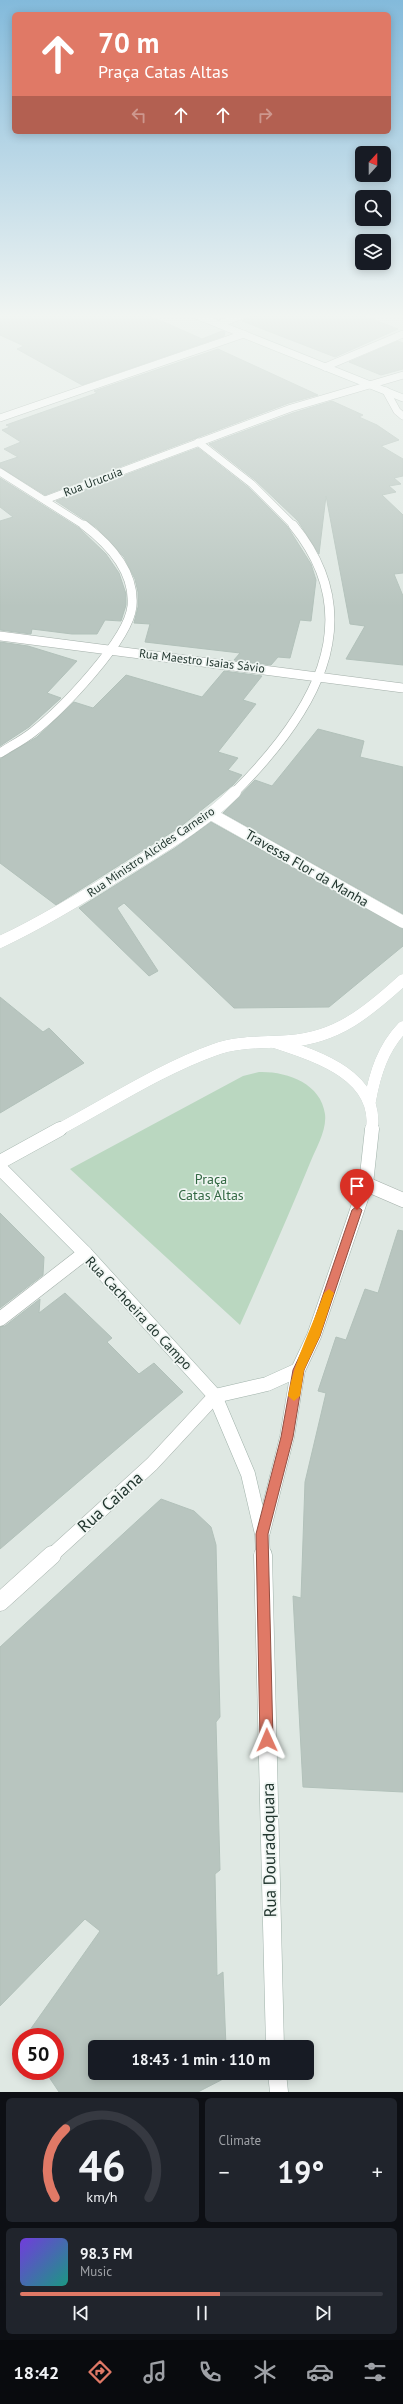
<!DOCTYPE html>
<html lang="en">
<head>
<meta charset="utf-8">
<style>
  body { margin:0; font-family:"PT Sans",sans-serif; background:#20242c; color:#f1f3f6; height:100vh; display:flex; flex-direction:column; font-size:15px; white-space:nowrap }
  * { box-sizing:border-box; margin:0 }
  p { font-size:13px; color:#9ea1a6 }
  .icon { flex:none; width:22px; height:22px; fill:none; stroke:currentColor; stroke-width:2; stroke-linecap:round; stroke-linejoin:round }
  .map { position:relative; height:2092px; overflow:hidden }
  .drawer { display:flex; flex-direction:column; gap:6px; padding:6px; background:#0d0f14; flex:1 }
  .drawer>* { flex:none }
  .top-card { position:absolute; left:12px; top:12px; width:379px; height:122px; border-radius:6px; box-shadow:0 2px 10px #0003; background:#e07966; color:#fff; overflow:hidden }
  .needle { width:26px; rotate:21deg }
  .fabs { position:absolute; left:355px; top:146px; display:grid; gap:8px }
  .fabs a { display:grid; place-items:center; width:36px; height:36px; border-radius:6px; background:#171b24; box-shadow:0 2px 10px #0003; font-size:20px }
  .speed { position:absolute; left:12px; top:2028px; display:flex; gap:8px; font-size:20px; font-weight:700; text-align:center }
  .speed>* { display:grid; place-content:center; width:52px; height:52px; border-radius:50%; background:#171b24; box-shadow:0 2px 10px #0003; line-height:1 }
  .speed .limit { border:6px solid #d22; background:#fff; color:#111 }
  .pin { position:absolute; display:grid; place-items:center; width:34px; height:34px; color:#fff; margin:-41px -17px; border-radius:50% 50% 50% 0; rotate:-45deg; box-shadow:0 0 4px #0007 }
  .pin .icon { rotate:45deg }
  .me { position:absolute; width:44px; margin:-22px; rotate:359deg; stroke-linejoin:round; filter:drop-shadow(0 0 3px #0008) }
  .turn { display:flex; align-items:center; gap:14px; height:84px; padding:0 20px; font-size:18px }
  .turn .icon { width:52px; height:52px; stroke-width:2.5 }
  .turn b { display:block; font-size:28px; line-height:34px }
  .lanes { display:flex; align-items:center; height:38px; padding:0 20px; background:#0003; justify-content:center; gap:20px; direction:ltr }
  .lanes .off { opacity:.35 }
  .big { font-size:30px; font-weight:700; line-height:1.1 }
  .drawer .widget { flex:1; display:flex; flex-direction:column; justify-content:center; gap:6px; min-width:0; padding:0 14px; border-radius:6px; background:#20242c }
  .drawer .dial { align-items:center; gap:0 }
  .dial svg { height:104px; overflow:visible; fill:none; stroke:#363941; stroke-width:7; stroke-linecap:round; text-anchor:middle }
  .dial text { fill:#f1f3f6; stroke:none }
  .song { display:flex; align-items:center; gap:12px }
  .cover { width:48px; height:48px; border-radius:6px; background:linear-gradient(135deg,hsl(260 70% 55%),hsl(170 70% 35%)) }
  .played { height:4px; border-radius:2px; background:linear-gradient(90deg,#e07966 55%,#363941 55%) }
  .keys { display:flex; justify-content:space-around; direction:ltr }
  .heat { display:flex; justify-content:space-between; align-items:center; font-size:22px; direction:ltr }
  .drawer .tiles { flex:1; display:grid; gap:6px; grid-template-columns:1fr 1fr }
  .widget:last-child { grid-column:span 2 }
  .trip { position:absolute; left:88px; top:2040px; width:226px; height:40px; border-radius:6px; background:#171b24; box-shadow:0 2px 10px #0003; font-weight:700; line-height:40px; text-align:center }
  .dock { display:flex; height:64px; justify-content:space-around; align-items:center; background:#090b0e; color:#9ea1a6 }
  .dock .icon { width:28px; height:28px }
  .dock .selected { color:#e07966 }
  .dock b { font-size:18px; color:#f1f3f6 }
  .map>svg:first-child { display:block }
</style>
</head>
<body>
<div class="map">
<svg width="403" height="2092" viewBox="0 0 403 2092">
  <rect width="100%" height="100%" fill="#dfe8e3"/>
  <path fill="#bad7c0" d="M259 1072C286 1071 321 1083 325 1114 327 1130 316 1148 310 1163 288 1217 264 1271 240 1325L70 1169 243 1076Z"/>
  <g fill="#b8c5bf" stroke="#b2c1ba">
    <polygon points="0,314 146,314 202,339 222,331 225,332 224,336 82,385 17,349 24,346 0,335"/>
    <polygon points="251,314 359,314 398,329 335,357 242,321 250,317"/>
    <polygon points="398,341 403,343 403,369 381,375 349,362"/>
    <polygon points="218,349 318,395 289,403 45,495 0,467 0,463 18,457 4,449 21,442 2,430 10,427 6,425 97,393 94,391"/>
    <polygon points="332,401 363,415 359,417 377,425 399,440 381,446 403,459 403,476 394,478 401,484 389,486 396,492 382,495 403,515 403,573 394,574 403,596 403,665 346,659 365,626 350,624 326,496 319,554 298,521 255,480 209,444 293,413"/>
    <polygon points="198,448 249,488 287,526 311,564 316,580 311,621 300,620 290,658 278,657 271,665 234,660 240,653 145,642 150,624 134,623 138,607 138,592 135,579 124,557 97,528 56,501"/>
    <polygon points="0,478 79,528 106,554 119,573 126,594 126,605 121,621 105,620 97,634 72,634 32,629 31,634 0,630 0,521 13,517 0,507"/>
    <polygon points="0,642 28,646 77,661 47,693 61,698 29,727 0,746"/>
    <polygon points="224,671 262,676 243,700 256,704 218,752 238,758 228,770 242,775 233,785 180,827 56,905 0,863 0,759 37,737 74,702 93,708 126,675 202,697"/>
    <polygon points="318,729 364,741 360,757 403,767 403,914 223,813 255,780 272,786"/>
    <polygon points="211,822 403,929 403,946 329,1007 234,1008 124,903 117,908 158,971 149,976 79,908 175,848"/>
    <polygon points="0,997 43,1032 49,1028 84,1063 0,1113"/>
    <polygon points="0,1213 44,1257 43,1275 0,1308"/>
    <polygon points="398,1230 403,1231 403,1792 303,1787 293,1596 301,1598 305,1482 326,1393 318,1391 336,1337 346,1340 365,1289 378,1293"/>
    <polygon points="65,1293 112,1338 107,1342 139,1374 154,1363 183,1392 0,1549 0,1327 5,1326 40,1299 39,1313"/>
    <polygon points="161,1499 194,1511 211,1527 216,1545 220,1717 216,1722 220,1870 215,1874 217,1976 223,1972 226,2047 95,2047 95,2073 227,2073 227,2077 198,2092 59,2092 45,2071 55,2071 55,2037 25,2037 100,1931 85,1919 0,2006 0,1647"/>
  </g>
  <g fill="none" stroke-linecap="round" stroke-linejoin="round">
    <g stroke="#a3afa9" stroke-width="12">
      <polyline id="service" points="211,814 403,922"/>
    </g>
    <g stroke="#a3afa9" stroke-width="8">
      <g id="minor-far4">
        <polyline points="219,324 246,314"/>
        <polyline points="325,367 403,334"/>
        <polyline points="386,391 397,411 403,416"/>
        <polyline points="0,418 244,334"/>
        <polyline points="198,442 252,484 294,526"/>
        <polyline points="0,472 85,526"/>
        <polyline points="45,500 291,408 403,375"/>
      </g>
    </g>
    <g stroke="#a3afa9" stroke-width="10">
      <g id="minor-far3">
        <polyline points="0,636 403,688"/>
        <path d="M0 753C11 746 23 740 33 732 61 710 129 640 132 606 135 572 109 544 84 525"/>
        <path d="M234 793C309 718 373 623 293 525"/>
      </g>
    </g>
    <g stroke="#a3afa9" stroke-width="12">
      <path id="minor-far2" d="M0 942C45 921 87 895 129 868 166 845 204 823 235 792"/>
    </g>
    <g stroke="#a3afa9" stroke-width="15">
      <g id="minor-far1">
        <polyline points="366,1184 403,1200"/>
        <polyline points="0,1319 85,1253"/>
        <polyline points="51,1556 152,1464 215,1396"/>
      </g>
    </g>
    <g stroke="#a3afa9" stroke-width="19">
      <polyline id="minor" points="0,1602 52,1555"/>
    </g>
    <g stroke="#a0b2aa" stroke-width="8">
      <polyline id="secondary-far3" points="193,314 403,398"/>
    </g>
    <g stroke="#a0b2aa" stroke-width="12">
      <g id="secondary-far2">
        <path d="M274 1042C316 1056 379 1075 372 1130"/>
        <path d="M370 1101C375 1073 383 1048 403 1027"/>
        <path d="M58 1130C107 1104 163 1068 214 1050 238 1041 263 1043 289 1041 337 1038 369 1011 403 980"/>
      </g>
    </g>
    <g stroke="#a0b2aa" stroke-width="15">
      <g id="secondary-far1">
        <polyline points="0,1162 60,1129"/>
        <polyline points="0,1168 85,1253 215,1396 248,1474 262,1534 263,1556"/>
        <polyline points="215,1396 267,1384 298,1370"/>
        <polyline points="263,1532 287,1437 298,1370 314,1336 366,1184 372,1129"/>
      </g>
    </g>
    <g stroke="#a0b2aa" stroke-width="19">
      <g id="secondary">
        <polyline points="263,1555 275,2047"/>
        <polyline points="277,2073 279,2092"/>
      </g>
    </g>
    <use href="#service" stroke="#fff" stroke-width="12"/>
    <use href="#minor-far4" stroke="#fff" stroke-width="7"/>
    <use href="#minor-far3" stroke="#fff" stroke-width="9"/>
    <use href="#minor-far2" stroke="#fff" stroke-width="12"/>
    <use href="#minor-far1" stroke="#fff" stroke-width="14"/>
    <use href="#minor" stroke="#fff" stroke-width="18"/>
    <use href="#secondary-far3" stroke="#fff" stroke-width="7"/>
    <use href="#secondary-far2" stroke="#fff" stroke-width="12"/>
    <use href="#secondary-far1" stroke="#fff" stroke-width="14"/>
    <use href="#secondary" stroke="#fff" stroke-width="18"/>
  </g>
  <linearGradient id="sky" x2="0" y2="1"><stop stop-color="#83badb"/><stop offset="0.52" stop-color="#f1f5f2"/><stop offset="1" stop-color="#f1f5f2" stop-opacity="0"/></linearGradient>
  <rect width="403" height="607" fill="url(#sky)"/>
  <polygon fill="#e07966" stroke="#924f42" points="357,1206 362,1210 320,1336 304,1370 293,1437 268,1534 273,1740 271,1745 267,1747 262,1745 260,1740 256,1534 281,1437 293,1370 309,1336 352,1210"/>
  <path fill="#f59e0b" d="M329 1289 334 1293 320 1336 304 1370 300 1396 294 1401 288 1396C294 1360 312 1328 324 1293Z"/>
  <g text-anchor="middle" stroke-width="3.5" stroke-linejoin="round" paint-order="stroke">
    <g font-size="12" fill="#22362f" stroke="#eff5f2">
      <text transform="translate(93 482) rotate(-21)" y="4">Rua Urucuia</text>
      <text transform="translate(202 661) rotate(7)" y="4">Rua Maestro Isaias Sávio</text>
      <text transform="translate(151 852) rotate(-34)" y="4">Rua Ministro Alcides Carneiro</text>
    </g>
    <g font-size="14" fill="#22362f" stroke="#eff5f2">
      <text transform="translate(307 868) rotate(30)" y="5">Travessa Flor da Manha</text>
      <text transform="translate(139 1313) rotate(47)" y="5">Rua Cachoeira do Campo</text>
    </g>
    <g font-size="14" fill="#326742" stroke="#eff5f2">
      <text x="211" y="1184">Praça<tspan x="211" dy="16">Catas Altas</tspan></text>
    </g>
    <g font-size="17" fill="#22362f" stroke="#eff5f2">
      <text transform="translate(110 1502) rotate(-42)" y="6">Rua Caiana</text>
      <text transform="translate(269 1850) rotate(-91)" y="6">Rua Douradoquara</text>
    </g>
  </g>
</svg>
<div class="fabs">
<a><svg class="needle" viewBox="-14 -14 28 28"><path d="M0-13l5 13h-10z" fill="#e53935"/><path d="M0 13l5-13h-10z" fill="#9ea1a6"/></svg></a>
<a><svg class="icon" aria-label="search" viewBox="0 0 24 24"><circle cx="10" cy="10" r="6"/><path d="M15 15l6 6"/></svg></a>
<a><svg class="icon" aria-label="layers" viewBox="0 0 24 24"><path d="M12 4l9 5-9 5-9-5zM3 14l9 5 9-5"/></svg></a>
</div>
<div class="speed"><div class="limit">50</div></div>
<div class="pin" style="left:357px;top:1210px;background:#d93025"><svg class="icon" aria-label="arrive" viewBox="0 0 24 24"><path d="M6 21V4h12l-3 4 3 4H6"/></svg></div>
<svg class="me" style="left:267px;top:1740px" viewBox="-20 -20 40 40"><path d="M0-17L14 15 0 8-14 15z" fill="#e07966" stroke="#fff" stroke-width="4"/></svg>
<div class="trip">18:43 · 1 min · 110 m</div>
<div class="top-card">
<div class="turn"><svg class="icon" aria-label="ahead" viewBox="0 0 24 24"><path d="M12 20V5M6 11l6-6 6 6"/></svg><div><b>70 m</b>Praça Catas Altas</div></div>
<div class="lanes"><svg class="icon off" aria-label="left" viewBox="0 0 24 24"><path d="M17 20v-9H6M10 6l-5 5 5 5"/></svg><svg class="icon" aria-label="ahead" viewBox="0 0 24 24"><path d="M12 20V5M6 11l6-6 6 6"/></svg><svg class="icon" aria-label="ahead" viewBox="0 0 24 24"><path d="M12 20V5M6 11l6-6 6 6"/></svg><svg class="icon off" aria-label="right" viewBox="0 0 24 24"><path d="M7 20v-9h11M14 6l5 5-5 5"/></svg></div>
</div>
</div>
<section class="drawer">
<div class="tiles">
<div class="widget dial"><svg viewBox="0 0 100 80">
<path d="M14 69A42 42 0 1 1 86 69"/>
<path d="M14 69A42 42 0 0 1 22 16" stroke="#e07966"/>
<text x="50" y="56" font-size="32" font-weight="700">46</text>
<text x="50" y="72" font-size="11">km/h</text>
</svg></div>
<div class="widget"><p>Climate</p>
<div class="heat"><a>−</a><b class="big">19°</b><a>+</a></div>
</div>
<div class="widget">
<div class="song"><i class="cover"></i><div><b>98.3 FM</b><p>Music</p></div></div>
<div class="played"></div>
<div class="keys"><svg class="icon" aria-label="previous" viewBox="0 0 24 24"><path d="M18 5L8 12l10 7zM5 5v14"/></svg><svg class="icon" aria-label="pause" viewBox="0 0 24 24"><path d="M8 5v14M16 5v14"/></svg><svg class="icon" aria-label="next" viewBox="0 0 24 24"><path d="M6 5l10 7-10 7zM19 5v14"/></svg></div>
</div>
</div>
</section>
<nav class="dock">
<b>18:42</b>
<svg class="icon selected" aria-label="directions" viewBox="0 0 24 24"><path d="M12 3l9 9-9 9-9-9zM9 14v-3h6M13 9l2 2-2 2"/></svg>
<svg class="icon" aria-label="music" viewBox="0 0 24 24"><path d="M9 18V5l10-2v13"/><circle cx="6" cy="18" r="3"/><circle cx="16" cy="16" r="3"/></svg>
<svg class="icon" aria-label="phone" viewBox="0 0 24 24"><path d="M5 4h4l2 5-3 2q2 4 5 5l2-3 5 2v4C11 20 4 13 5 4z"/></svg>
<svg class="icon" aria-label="climate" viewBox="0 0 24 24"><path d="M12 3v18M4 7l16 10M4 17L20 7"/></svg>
<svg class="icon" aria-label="car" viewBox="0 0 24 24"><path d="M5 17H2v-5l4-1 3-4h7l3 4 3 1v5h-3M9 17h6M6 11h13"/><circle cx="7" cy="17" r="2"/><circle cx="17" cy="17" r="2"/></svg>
<svg class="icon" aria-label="filters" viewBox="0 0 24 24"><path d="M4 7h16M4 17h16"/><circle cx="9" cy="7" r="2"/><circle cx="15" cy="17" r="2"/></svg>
</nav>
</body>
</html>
